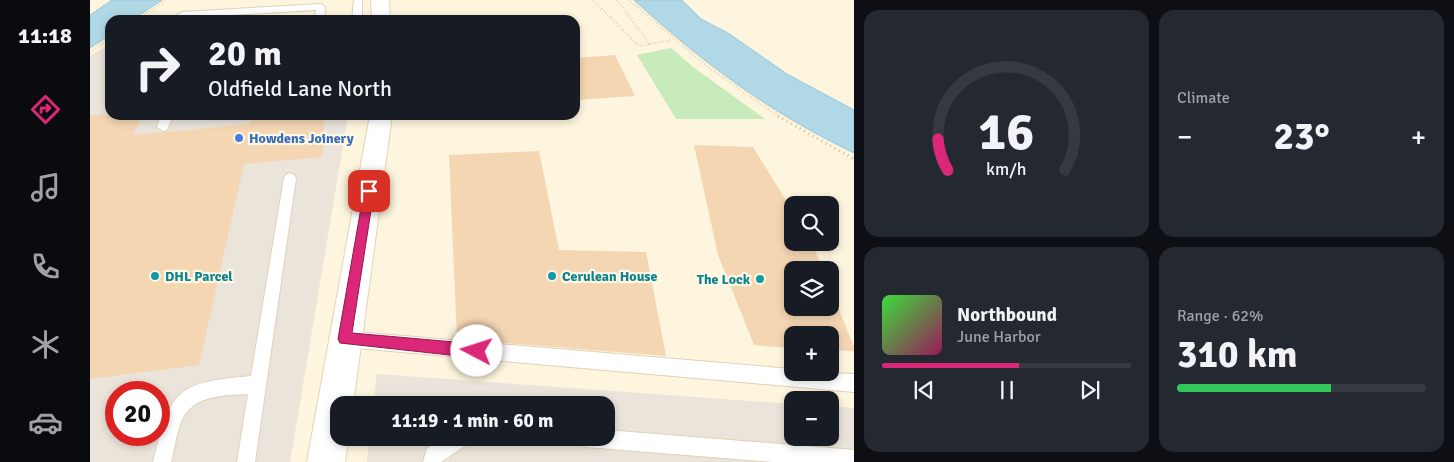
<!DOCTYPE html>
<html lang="en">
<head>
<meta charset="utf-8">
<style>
  body { margin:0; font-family:Signika,sans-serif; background:#242831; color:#f1f3f6; height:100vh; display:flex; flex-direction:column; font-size:19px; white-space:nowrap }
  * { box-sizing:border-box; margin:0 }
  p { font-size:16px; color:#9ea1a6 }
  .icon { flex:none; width:28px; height:28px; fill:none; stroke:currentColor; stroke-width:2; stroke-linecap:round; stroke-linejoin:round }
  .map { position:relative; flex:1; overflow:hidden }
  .sheet { display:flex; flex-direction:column; gap:10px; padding:10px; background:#0d0f14; width:600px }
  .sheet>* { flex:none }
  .top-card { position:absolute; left:15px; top:15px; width:475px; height:105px; border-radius:15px; box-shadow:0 2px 8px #0003; background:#171b24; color:#f1f3f6; overflow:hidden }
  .buttons { position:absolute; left:694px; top:196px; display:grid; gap:10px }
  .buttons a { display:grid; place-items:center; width:55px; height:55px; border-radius:10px; background:#171b24; box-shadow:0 2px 8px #0003; font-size:25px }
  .speed { position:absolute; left:15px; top:381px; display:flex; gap:10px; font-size:25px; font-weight:700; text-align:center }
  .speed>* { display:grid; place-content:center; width:65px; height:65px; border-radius:50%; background:#171b24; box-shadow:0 2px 8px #0003; line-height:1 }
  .speed .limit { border:8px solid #d22; background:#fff; color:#111 }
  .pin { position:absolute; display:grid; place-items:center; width:42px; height:42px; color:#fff; margin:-21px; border-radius:10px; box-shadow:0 2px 8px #0006 }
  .me { position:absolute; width:55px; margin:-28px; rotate:275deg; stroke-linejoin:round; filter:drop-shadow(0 0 4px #0008) }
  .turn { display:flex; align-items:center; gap:18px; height:105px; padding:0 20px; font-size:22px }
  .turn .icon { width:65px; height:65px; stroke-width:2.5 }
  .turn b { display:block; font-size:35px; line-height:42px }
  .big { font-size:38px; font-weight:800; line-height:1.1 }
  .sheet .widget { flex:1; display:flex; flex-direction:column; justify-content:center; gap:8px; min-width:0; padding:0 18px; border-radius:15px; background:#242831 }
  .sheet .dial { align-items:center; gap:0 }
  .dial svg { height:130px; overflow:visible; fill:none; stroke:#363941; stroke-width:7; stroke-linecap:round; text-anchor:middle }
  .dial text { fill:#f1f3f6; stroke:none }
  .song { display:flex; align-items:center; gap:15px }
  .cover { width:60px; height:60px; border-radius:8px; background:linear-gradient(135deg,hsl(120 70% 55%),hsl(330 70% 35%)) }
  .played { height:5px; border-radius:2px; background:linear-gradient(90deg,#db2777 55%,#363941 55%) }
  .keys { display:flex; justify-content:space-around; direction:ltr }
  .heat { display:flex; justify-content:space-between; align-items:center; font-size:28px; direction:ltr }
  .charge { height:8px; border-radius:4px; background:linear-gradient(90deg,#34c759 62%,#363941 0) }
  .sheet .tiles { flex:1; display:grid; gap:10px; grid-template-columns:repeat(2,1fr) }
  .trip { position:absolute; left:240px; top:396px; width:285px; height:50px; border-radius:15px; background:#171b24; box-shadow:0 2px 8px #0003; font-weight:800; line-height:50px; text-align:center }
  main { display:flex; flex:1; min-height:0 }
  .menu { display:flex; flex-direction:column; width:90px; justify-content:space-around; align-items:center; background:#090b0e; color:#9ea1a6 }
  .menu .icon { width:35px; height:35px }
  .menu .selected { color:#db2777 }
  .menu b { font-size:22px; color:#f1f3f6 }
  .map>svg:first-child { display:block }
</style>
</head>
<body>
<main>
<nav class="menu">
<b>11:18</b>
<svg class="icon selected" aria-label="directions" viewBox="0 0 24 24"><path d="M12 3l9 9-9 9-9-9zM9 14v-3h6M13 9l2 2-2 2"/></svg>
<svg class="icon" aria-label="music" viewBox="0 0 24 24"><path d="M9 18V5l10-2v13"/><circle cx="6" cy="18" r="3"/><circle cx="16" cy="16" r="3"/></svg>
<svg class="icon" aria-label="phone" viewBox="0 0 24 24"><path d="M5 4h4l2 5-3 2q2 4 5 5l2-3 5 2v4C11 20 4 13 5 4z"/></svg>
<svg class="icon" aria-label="climate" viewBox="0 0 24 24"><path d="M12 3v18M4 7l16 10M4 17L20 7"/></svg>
<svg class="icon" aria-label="car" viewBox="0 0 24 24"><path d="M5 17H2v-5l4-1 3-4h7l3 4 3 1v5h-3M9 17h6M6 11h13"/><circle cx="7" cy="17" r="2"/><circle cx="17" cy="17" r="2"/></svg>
</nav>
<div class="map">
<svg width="764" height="462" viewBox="0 0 764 462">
  <rect width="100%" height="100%" fill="#fdf5dd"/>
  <g fill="#eae4da" fill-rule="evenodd">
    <path d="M20 44V115H258L200 462H0V56ZM26 392H69V435H26Z"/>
    <polygon points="287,374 702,404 702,438 740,438 740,406 764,408 764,462 277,462 279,438 516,438 516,405 283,405"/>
  </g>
  <polygon fill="#c8ebbb" points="581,48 603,67 675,119 586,119 547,55"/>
  <g fill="#b1d8e7" stroke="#97c6d9">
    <polygon points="22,0 72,0 42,20 20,20 20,35 0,48 0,15"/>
    <path d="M544 0H592L611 19 638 33 697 74 764 110V153C679 112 614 64 544 0Z"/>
  </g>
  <g fill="#f4d6b3">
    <polygon points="525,55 545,96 485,100 485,58"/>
    <polygon points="0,115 52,115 43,135 160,124 162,115 235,115 232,157 154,164 109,365 0,379"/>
    <polygon points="604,145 663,147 702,210 702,242 722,242 733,270 702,270 702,308 740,308 740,287 764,347 764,351 740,350 740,335 702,335 702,348 664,345 628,255"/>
    <polygon points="449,151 469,250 556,252 576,356 367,339 359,155"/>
  </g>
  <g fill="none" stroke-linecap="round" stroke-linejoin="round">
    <g stroke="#e1d1b9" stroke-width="2">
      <g id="lane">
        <polygon points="264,0 272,0 272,20 262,20"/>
        <polygon points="231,4 235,7 234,20 224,20 226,10 92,18 87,15 92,12"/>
        <polygon points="71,115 83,115 77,130 73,131 67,127"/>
        <path d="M200 173 204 175 206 178 165 462H147L158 394C135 395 103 395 92 420 86 433 85 448 81 462H63C82 390 83 383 161 376L194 178 196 175Z"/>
        <polygon points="255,331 702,369 702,372 764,374 764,392 255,347 249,345 247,339 249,333"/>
        <polygon points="516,430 764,450 764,462 683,462 496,447 490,444 487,438 516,438"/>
        <polygon points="356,438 381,438 378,444 351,462 333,462 337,448"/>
      </g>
    </g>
    <g stroke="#e7d3b6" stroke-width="2">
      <g id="secondary">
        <polygon points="281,0 299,0 300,20 282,20"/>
        <polygon points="280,115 302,115 263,405 249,405 249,438 258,438 255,462 217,462"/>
      </g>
    </g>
    <g stroke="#d8b997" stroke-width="2.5" stroke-dasharray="0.5 2.5" stroke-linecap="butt">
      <polyline points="503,0 549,46 582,40"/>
      <polyline points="527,0 560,45"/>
      <polyline points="539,0 618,67 690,117"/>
      <polyline points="47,20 76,0"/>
      <polyline points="0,52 20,38"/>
    </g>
    <polyline stroke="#d8b997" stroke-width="3" stroke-dasharray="1 4" stroke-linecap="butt" points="688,116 764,159"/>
    <use href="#lane" fill="#fff" fill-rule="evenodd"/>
    <use href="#secondary" fill="#fff" fill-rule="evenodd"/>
  </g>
  <polygon fill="#db2777" stroke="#8e194d" points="279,187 284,191 262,333 387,344 392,346 394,351 392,356 387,358 250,343 248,339 274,191"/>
  <circle fill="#3f7fe0" stroke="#fff8e4" stroke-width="2" cx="149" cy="138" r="5"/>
  <g fill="#0f9aa8" stroke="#fff8e4" stroke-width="2">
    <circle cx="65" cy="276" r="5"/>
    <circle cx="462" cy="276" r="5"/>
    <circle cx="670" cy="279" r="5"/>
  </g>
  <g text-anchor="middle" stroke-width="4.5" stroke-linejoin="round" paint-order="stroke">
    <g font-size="14" font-weight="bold" fill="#366cbe" stroke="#fff8e4" text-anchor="start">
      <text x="159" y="143">Howdens Joinery</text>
    </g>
    <g font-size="14" font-weight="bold" fill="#0d838f" stroke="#fff8e4" text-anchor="start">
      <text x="75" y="281">DHL Parcel</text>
      <text x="472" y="281">Cerulean House</text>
      <text x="660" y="284" text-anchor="end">The Lock</text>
    </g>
  </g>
</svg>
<div class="buttons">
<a><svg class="icon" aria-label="search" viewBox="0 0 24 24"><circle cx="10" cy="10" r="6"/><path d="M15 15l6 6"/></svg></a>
<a><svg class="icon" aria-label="layers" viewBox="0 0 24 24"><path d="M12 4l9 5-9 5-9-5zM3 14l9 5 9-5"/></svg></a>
<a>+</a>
<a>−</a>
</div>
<div class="speed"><div class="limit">20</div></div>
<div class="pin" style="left:279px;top:191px;background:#d93025"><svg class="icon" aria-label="arrive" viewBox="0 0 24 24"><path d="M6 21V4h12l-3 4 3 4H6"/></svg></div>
<svg class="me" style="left:387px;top:351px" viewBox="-20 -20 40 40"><circle r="19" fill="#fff"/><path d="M0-13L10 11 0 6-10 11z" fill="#db2777"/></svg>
<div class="trip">11:19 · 1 min · 60 m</div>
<div class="top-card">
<div class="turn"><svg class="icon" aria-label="right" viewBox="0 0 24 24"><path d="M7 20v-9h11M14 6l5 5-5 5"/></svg><div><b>20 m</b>Oldfield Lane North</div></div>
</div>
</div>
<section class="sheet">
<div class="tiles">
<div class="widget dial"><svg viewBox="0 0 100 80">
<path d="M14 69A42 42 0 1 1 86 69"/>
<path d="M14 69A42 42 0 0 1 8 50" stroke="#db2777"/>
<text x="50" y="56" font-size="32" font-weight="700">16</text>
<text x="50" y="72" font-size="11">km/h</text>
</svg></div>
<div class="widget"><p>Climate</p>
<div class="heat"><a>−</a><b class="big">23°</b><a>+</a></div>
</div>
<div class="widget">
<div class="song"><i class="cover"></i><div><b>Northbound</b><p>June Harbor</p></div></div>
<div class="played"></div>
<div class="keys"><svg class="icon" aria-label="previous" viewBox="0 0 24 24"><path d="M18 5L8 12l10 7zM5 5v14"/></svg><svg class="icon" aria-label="pause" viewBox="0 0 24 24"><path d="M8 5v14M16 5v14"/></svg><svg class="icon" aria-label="next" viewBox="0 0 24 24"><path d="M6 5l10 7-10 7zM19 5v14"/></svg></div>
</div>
<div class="widget"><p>Range · 62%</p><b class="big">310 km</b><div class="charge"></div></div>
</div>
</section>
</main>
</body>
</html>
